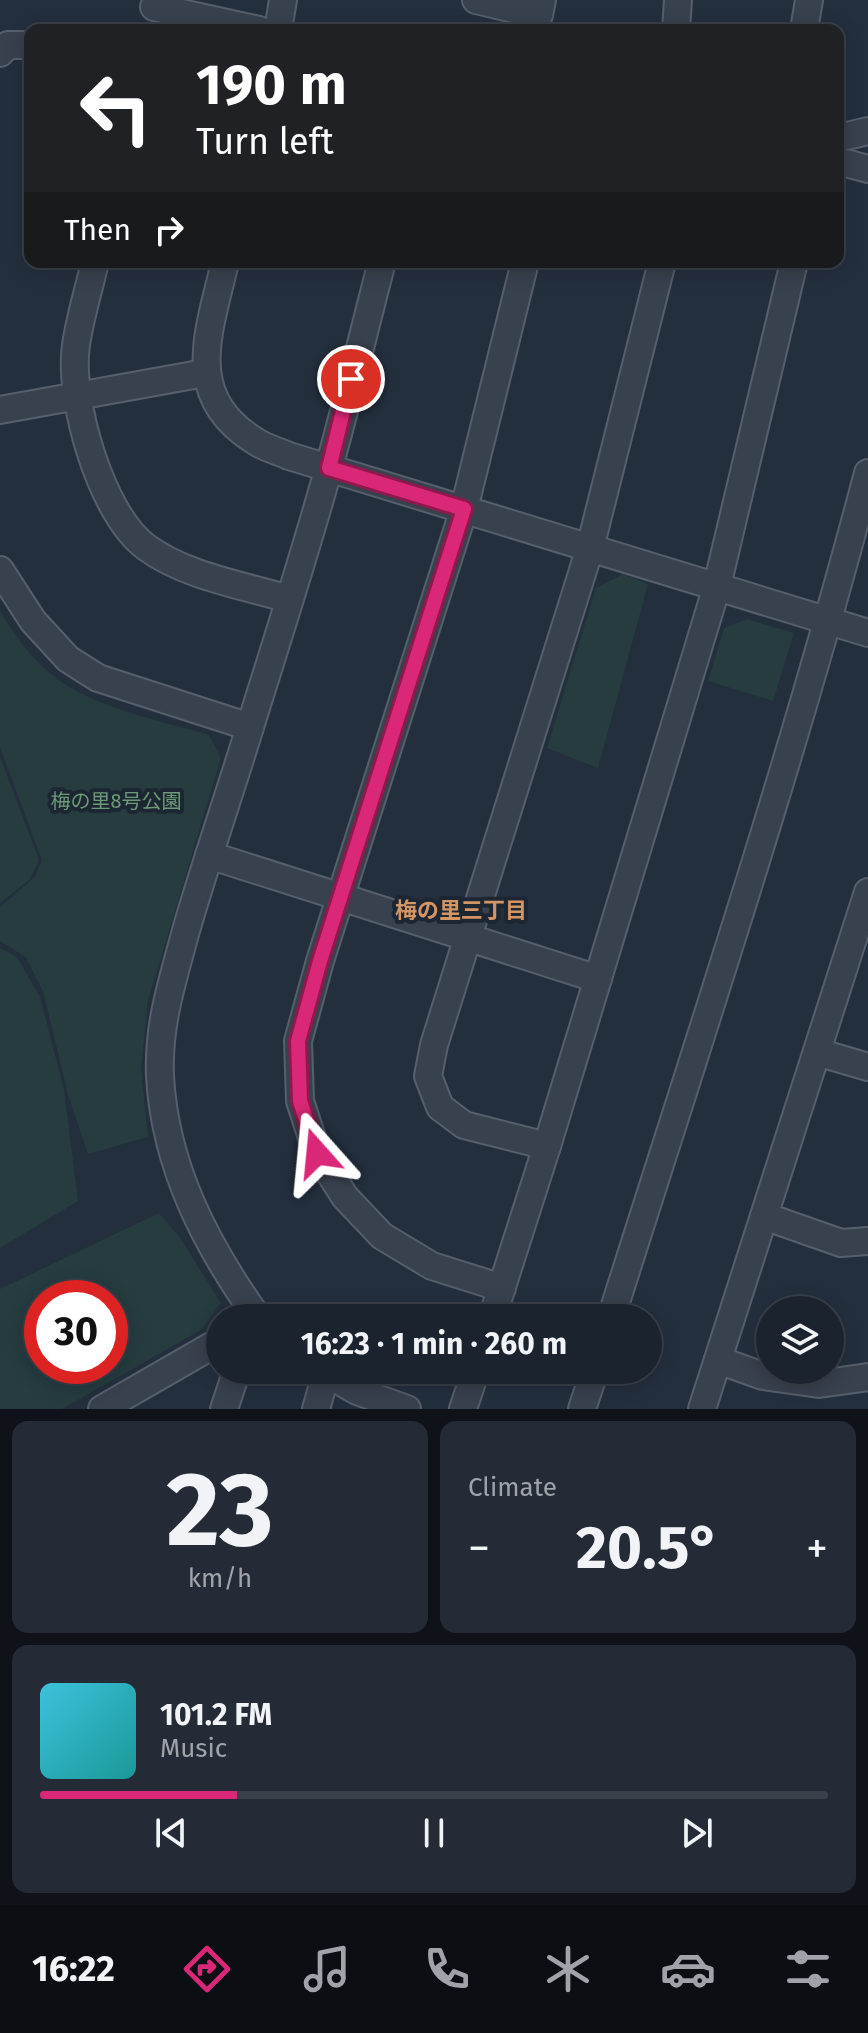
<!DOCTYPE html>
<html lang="en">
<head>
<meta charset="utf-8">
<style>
  body { margin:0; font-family:"Fira Sans","Noto Sans JP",sans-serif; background:#242b36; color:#f1f3f6; height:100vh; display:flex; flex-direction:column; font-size:30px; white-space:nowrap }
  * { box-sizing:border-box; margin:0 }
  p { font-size:26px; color:#a0a4aa }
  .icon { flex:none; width:44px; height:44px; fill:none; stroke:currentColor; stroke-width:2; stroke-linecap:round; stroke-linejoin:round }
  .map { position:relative; height:1409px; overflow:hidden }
  .sheet { display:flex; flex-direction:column; gap:12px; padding:12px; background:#0f1319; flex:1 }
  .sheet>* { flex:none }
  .banner { position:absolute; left:24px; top:24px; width:820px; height:244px; border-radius:16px; box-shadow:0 4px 20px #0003,0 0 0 2px #39404a; background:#202124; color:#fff; overflow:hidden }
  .controls { position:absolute; left:756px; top:1296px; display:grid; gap:16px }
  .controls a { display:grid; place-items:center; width:88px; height:88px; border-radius:50%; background:#1b232e; box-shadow:0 4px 20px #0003,0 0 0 2px #39404a; font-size:40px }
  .speed { position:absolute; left:24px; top:1280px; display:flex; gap:16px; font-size:40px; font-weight:700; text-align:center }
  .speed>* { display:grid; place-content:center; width:104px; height:104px; border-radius:50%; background:#1b232e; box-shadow:0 4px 20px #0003,0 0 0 2px #39404a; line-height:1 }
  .speed .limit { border:12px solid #d22; background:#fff; color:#111 }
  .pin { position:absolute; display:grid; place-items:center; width:68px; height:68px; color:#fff; margin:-34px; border:4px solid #fff; border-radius:50%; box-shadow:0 2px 8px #0007 }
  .me { position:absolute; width:88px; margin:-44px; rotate:342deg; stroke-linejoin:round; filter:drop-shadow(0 0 6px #0008) }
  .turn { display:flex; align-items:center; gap:28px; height:168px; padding:0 40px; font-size:36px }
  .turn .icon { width:104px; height:104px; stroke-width:2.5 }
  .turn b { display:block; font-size:56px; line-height:68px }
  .then { display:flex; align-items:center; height:76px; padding:0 40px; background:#0003; gap:16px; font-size:30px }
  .big { font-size:60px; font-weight:700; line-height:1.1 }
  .sheet .card { flex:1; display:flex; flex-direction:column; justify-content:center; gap:12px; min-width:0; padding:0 28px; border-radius:16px; background:#242b36 }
  .sheet .dial { align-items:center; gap:0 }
  .dial b { font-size:104px; line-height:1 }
  .song { display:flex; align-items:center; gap:24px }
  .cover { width:96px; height:96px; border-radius:12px; background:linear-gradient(135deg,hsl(190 70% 55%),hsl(180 70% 35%)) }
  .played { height:8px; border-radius:4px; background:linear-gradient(90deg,#db2777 25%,#39404a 25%) }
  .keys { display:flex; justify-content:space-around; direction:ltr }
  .heat { display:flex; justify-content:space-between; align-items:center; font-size:44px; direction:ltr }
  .sheet .tiles { flex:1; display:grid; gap:12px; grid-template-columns:1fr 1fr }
  .card:last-child { grid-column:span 2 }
  .trip { position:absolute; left:206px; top:1304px; width:456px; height:80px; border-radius:40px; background:#1b232e; box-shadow:0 4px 20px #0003,0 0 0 2px #39404a; font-weight:700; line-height:80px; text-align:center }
  .tabs { display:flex; height:128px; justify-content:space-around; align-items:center; background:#0b0e12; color:#a0a4aa }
  .tabs .icon { width:56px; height:56px }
  .tabs .on { color:#db2777 }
  .tabs b { font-size:36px; color:#f1f3f6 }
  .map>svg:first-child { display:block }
</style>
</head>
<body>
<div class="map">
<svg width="868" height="1409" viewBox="0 0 868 1409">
  <rect width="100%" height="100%" fill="#242f3e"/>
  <g fill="#263c3f" fill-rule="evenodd">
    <polygon points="623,574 648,584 598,768 547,748 596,588"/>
    <path d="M0 611C15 636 33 661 56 678 95 708 162 721 209 735L221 758 148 1001 141 1069 148 1137 88 1154 68 1094 43 991 26 957 0 941V907L35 877 42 860 0 747Z"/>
    <polygon points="747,619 794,633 773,701 708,681 724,628"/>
    <polygon points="0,757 39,860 29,880 0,903"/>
    <polygon points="0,948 17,957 40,997 64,1090 78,1201 0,1248"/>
    <path d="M159 1213 180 1238 221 1303 201 1330 62 1409H0V1289ZM42 1298H110V1366H42Z"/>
  </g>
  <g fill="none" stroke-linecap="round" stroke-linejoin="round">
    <g stroke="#565f6c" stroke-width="30">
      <g id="minor">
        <polyline points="476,0 539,15 542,0"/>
        <polyline points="154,7 259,30"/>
        <polyline points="278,30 283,0"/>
        <polyline points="676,30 678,0"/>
        <polyline points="804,30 809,0"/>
        <polyline points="0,53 8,45 30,45"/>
        <polyline points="838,138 868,131"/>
        <polyline points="838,161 868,169"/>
        <path d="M95 262C89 289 80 317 76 345 68 399 101 514 146 547 185 576 242 585 288 599"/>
        <path d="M225 262C210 330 181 395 255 441 265 448 278 451 289 456L868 633"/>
        <polyline points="0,410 205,373"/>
        <polyline points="0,570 33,621 68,659 98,678 250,727"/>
        <polyline points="209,855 598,979"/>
        <polyline points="817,1052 868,1067"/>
        <polyline points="547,1146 464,1125 440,1107 428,1076 434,1045 590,548 662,262"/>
        <polyline points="764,1216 841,1243 868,1241"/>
        <polyline points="502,1288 432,1266 382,1236 345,1197 317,1153 300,1101 298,1041 320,961 464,509 525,262"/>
        <path d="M258 1318C206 1245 165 1167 160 1076 158 1024 172 983 185 934 205 864 229 796 250 727 277 640 305 554 329 467 348 399 364 330 382 262"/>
        <polyline points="492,1318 548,1143 717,586 794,262"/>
        <path d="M611 1318C700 1037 793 758 868 473"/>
        <polyline points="718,1360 763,1376 819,1384 868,1377"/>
        <polyline points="320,1370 357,1391 407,1409"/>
        <polyline points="102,1409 220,1341"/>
        <polyline points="224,1409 237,1370"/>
        <polyline points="316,1409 326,1374"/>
        <polyline points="463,1409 476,1370"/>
        <polyline points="582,1409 595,1370"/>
        <polyline points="702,1409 868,892"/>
      </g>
    </g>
    <use href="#minor" stroke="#38414e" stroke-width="26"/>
  </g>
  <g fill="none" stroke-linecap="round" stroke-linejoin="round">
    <g stroke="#8e194d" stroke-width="20">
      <polyline id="route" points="317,1153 300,1101 298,1041 320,961 464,509 329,468 351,379"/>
    </g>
    <use href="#route" stroke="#db2777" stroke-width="14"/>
  </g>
  <g text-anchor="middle" stroke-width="8" stroke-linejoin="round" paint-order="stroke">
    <g font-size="20" fill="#6b9a76" stroke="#1d2633">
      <text x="116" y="808">梅の里8号公園</text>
    </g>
    <g font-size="22" font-weight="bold" fill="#d59563" stroke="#1d2633">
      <text x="461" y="918">梅の里三丁目</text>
    </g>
  </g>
</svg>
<div class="controls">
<a><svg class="icon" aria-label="layers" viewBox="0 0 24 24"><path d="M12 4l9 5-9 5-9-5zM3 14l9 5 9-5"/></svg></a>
</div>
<div class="speed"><div class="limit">30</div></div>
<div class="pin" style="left:351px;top:379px;background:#d93025"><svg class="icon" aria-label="arrive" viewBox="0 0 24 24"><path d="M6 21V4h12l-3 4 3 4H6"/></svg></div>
<svg class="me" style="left:317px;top:1153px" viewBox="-20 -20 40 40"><path d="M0-17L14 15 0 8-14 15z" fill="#db2777" stroke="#fff" stroke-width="4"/></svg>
<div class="trip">16:23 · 1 min · 260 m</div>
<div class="banner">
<div class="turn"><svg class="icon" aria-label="left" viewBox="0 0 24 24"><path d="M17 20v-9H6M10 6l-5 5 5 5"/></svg><div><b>190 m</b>Turn left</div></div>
<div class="then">Then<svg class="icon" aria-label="right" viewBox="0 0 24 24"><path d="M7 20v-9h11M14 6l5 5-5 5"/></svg></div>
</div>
</div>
<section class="sheet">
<div class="tiles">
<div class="card dial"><b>23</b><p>km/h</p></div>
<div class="card"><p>Climate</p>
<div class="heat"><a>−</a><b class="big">20.5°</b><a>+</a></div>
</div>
<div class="card">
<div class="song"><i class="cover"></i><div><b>101.2 FM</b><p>Music</p></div></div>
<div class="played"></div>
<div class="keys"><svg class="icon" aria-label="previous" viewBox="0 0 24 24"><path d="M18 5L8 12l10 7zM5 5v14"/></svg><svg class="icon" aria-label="pause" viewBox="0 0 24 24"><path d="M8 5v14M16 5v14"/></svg><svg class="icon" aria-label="next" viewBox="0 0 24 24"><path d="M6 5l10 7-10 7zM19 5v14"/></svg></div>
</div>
</div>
</section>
<nav class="tabs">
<b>16:22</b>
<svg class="icon on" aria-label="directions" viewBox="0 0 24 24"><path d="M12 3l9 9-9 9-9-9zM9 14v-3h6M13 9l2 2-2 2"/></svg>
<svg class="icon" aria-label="music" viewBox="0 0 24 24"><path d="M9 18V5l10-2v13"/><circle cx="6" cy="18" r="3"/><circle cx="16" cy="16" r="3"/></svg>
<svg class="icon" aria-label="phone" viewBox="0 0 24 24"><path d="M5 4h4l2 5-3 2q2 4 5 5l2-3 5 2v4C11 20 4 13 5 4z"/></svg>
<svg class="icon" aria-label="climate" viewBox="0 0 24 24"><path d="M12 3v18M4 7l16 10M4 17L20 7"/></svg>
<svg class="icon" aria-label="car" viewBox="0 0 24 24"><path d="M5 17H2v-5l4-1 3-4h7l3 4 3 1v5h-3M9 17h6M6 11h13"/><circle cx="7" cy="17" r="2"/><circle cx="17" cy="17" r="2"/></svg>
<svg class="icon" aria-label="filters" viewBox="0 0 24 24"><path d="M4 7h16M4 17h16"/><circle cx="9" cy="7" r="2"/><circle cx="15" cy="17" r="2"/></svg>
</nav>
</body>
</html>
